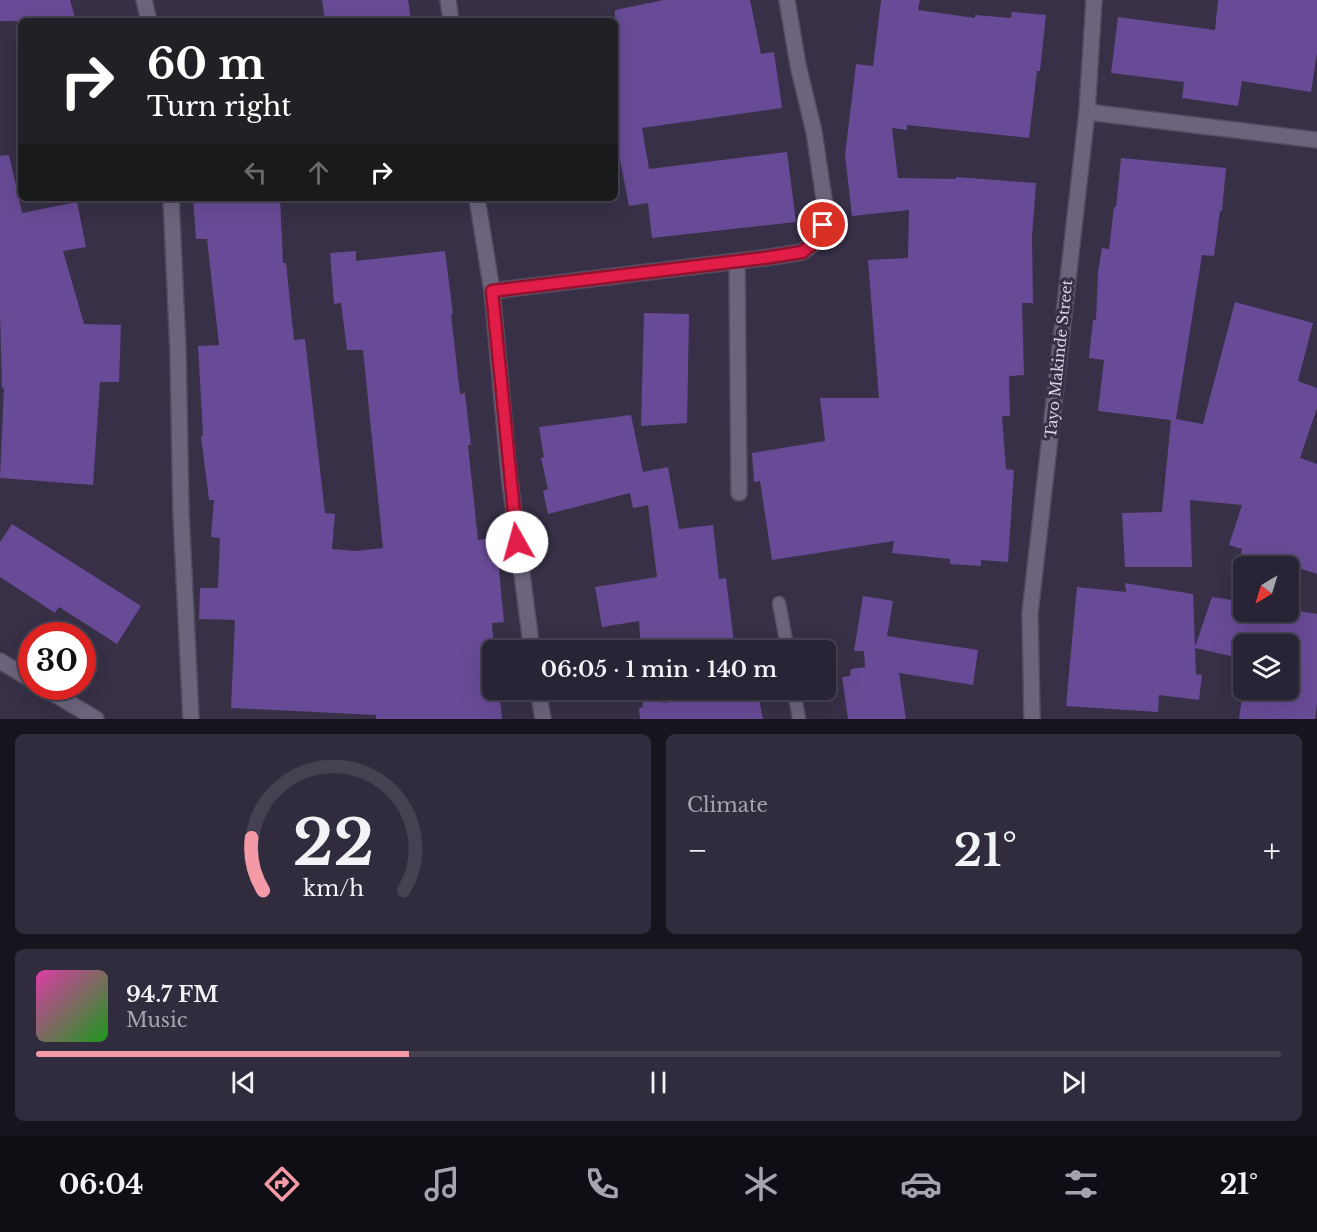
<!DOCTYPE html>
<html lang="en">
<head>
<meta charset="utf-8">
<style>
  body { margin:0; font-family:"Libre Baskerville",serif; background:#312c3d; color:#f1f3f6; height:100vh; display:flex; flex-direction:column; font-size:22px; white-space:nowrap }
  * { box-sizing:border-box; margin:0 }
  p { font-size:20px; color:#a5a4ad }
  .icon { flex:none; width:33px; height:33px; fill:none; stroke:currentColor; stroke-width:2; stroke-linecap:round; stroke-linejoin:round }
  .map { position:relative; height:719px; overflow:hidden }
  .details { display:flex; flex-direction:column; gap:15px; padding:15px; background:#17141d; flex:1 }
  .details>* { flex:none }
  .guide { position:absolute; left:18px; top:18px; width:600px; height:183px; border-radius:9px; box-shadow:0 6px 24px #0002,0 0 0 2px #454150; background:#202124; color:#fff; overflow:hidden }
  .needle { width:39px; rotate:218deg }
  .buttons { position:absolute; left:1233px; top:556px; display:grid; gap:12px }
  .buttons a { display:grid; place-items:center; width:66px; height:66px; border-radius:9px; background:#292435; box-shadow:0 6px 24px #0002,0 0 0 2px #454150; font-size:30px }
  .speed { position:absolute; left:18px; top:622px; display:flex; gap:12px; font-size:30px; font-weight:700; text-align:center }
  .speed>* { display:grid; place-content:center; width:78px; height:78px; border-radius:50%; background:#292435; box-shadow:0 6px 24px #0002,0 0 0 2px #454150; line-height:1 }
  .speed .limit { border:9px solid #d22; background:#fff; color:#111 }
  .pin { position:absolute; display:grid; place-items:center; width:51px; height:51px; color:#fff; margin:-26px; border:3px solid #fff; border-radius:50%; box-shadow:0 2px 6px #0007 }
  .me { position:absolute; width:66px; margin:-33px; rotate:353deg; stroke-linejoin:round; filter:drop-shadow(0 0 4px #0008) }
  .turn { display:flex; align-items:center; gap:21px; height:126px; padding:0 30px; font-size:27px }
  .turn .icon { width:78px; height:78px; stroke-width:2.5 }
  .turn b { display:block; font-size:42px; line-height:51px }
  .lanes { display:flex; align-items:center; height:57px; padding:0 30px; background:#0003; justify-content:center; gap:30px; direction:ltr }
  .lanes .off { opacity:.35 }
  .big { font-size:45px; font-weight:600; line-height:1.1 }
  .details .card { flex:1; display:flex; flex-direction:column; justify-content:center; gap:9px; min-width:0; padding:0 21px; border-radius:9px; background:#312c3d }
  .details .dial { align-items:center; gap:0 }
  .dial svg { height:156px; overflow:visible; fill:none; stroke:#454150; stroke-width:7; stroke-linecap:round; text-anchor:middle }
  .dial text { fill:#f1f3f6; stroke:none }
  .song { display:flex; align-items:center; gap:18px }
  .cover { width:72px; height:72px; border-radius:9px; background:linear-gradient(135deg,hsl(320 70% 55%),hsl(120 70% 35%)) }
  .played { height:6px; border-radius:3px; background:linear-gradient(90deg,#f49aa6 30%,#454150 30%) }
  .keys { display:flex; justify-content:space-around; direction:ltr }
  .heat { display:flex; justify-content:space-between; align-items:center; font-size:33px; direction:ltr }
  .details .tiles { flex:1; display:grid; gap:15px; grid-template-columns:1fr 1fr }
  .card:last-child { grid-column:span 2 }
  .trip { position:absolute; left:482px; top:640px; width:354px; height:60px; border-radius:9px; background:#292435; box-shadow:0 6px 24px #0002,0 0 0 2px #454150; font-weight:600; line-height:60px; text-align:center }
  .tabs { display:flex; height:96px; justify-content:space-around; align-items:center; background:#100e15; color:#a5a4ad }
  .tabs .icon { width:42px; height:42px }
  .tabs .selected { color:#f49aa6 }
  .tabs b { font-size:27px; color:#f1f3f6 }
  .map>svg:first-child { display:block }
</style>
</head>
<body>
<div class="map">
<svg width="1317" height="719" viewBox="0 0 1317 719">
  <rect width="100%" height="100%" fill="#373047"/>
  <g fill="#684b96">
    <polygon points="0,0 70,0 76,21 0,21"/>
    <polygon points="322,0 408,0 411,21 325,21"/>
    <polygon points="664,0 750,0 761,54 774,52 782,108 642,128 649,169 787,152 796,222 652,238 648,203 629,206 615,134 615,10"/>
    <polygon points="881,0 920,0 918,10 975,18 975,15 1011,18 1012,12 1046,15 1040,71 1037,71 1029,138 907,125 907,130 892,128 898,178 956,179 956,177 1036,183 1032,237 1033,303 1022,303 1024,375 1009,376 1010,416 1002,416 1006,469 1014,470 1008,562 981,560 981,566 950,564 950,559 892,553 894,541 772,560 760,481 754,482 752,453 825,441 820,398 879,398 868,260 908,258 909,210 852,216 845,155 856,64 873,66"/>
    <polygon points="1218,0 1317,0 1317,53 1311,92 1242,81 1238,106 1182,98 1184,82 1111,73 1118,17 1215,30"/>
    <polygon points="9,155 22,213 77,202 86,247 63,251 84,324 121,325 119,382 100,382 93,485 0,478 4,387 2,388 0,312 0,156"/>
    <polygon points="1121,158 1226,168 1222,211 1220,211 1214,256 1202,255 1176,419 1203,424 1235,302 1313,323 1298,381 1317,388 1317,408 1300,458 1317,464 1317,574 1296,567 1238,567 1242,549 1229,545 1242,505 1190,500 1192,567 1125,567 1122,513 1162,512 1171,420 1098,411 1104,360 1089,358 1093,320 1096,320 1098,272 1102,248 1109,249 1114,207 1116,207"/>
    <polygon points="193,198 280,198 283,263 286,263 294,340 305,339 325,513 335,514 332,549 356,551 383,548 363,350 347,350 341,303 334,304 330,253 356,251 356,261 445,251 453,314 451,314 460,394 465,393 471,445 468,445 478,540 496,538 504,622 492,623 494,651 492,651 492,690 499,690 502,719 376,719 376,715 231,708 235,620 199,619 200,588 218,588 220,538 211,537 214,500 209,500 201,436 203,435 198,346 219,345 207,239 196,239"/>
    <polygon points="644,313 689,314 687,423 641,426"/>
    <polygon points="631,415 643,472 668,467 679,529 713,525 719,579 726,578 735,651 641,651 639,621 602,627 595,587 657,577 648,505 633,508 630,493 548,514 543,491 548,489 541,458 544,457 539,427"/>
    <polygon points="12,524 141,606 117,644 59,607 55,613 0,577 0,542"/>
    <polygon points="1125,583 1193,594 1195,647 1212,597 1244,602 1244,612 1288,612 1288,609 1317,614 1317,704 1315,719 1239,719 1243,690 1288,690 1288,645 1244,645 1244,659 1195,648 1196,674 1202,675 1199,700 1159,695 1158,712 1066,706 1077,587 1126,592"/>
    <polygon points="863,596 893,601 887,636 978,650 973,685 899,673 906,719 848,719 842,677 850,676 851,669 865,667 864,651 854,651"/>
    <polygon points="642,690 662,690 663,703 736,690 757,690 763,719 640,719 639,708 643,707"/>
  </g>
  <g fill="none" stroke-linecap="round" stroke-linejoin="round">
    <g stroke="#534c5f" stroke-width="15">
      <g id="lane">
        <polyline points="779,603 788,651"/>
        <polyline points="794,690 799,719"/>
      </g>
    </g>
    <g stroke="#534c5f" stroke-width="18">
      <g id="street">
        <polyline points="144,0 149,21"/>
        <polyline points="448,0 451,21"/>
        <polyline points="1087,112 1317,140"/>
        <polyline points="171,198 178,351 181,513 191,719"/>
        <polyline points="477,198 492,291 509,474 532,651"/>
        <polyline points="737,261 739,493"/>
        <polyline points="492,291 764,258 802,252 820,239 826,212 814,132 798,65 787,0"/>
        <polyline points="538,690 543,719"/>
        <polyline points="1032,719 1030,613 1087,112 1094,0"/>
      </g>
    </g>
    <g stroke="#534c5f" stroke-width="18">
      <g id="secondary">
        <polyline points="0,661 32,680"/>
        <polyline points="43,687 96,719"/>
      </g>
    </g>
    <use href="#lane" stroke="#6c647d" stroke-width="12"/>
    <use href="#street" stroke="#6c647d" stroke-width="15"/>
    <use href="#secondary" stroke="#6c647d" stroke-width="15"/>
  </g>
  <g fill="none" stroke-linecap="round" stroke-linejoin="round">
    <g stroke="#92132f" stroke-width="15">
      <polyline id="route" points="517,542 492,291 764,258 802,252 820,238 823,225"/>
    </g>
    <use href="#route" stroke="#e11d48" stroke-width="10"/>
  </g>
  <g text-anchor="middle" stroke-width="6" stroke-linejoin="round" paint-order="stroke">
    <g font-size="15" fill="#d8d4e2" stroke="#373047">
      <text transform="translate(1059 359) rotate(-84)" y="5">Tayo Makinde Street</text>
    </g>
  </g>
</svg>
<div class="buttons">
<a><svg class="needle" viewBox="-14 -14 28 28"><path d="M0-13l5 13h-10z" fill="#e53935"/><path d="M0 13l5-13h-10z" fill="#a5a4ad"/></svg></a>
<a><svg class="icon" aria-label="layers" viewBox="0 0 24 24"><path d="M12 4l9 5-9 5-9-5zM3 14l9 5 9-5"/></svg></a>
</div>
<div class="speed"><div class="limit">30</div></div>
<div class="pin" style="left:823px;top:225px;background:#d93025"><svg class="icon" aria-label="arrive" viewBox="0 0 24 24"><path d="M6 21V4h12l-3 4 3 4H6"/></svg></div>
<svg class="me" style="left:517px;top:542px" viewBox="-20 -20 40 40"><circle r="19" fill="#fff"/><path d="M0-13L10 11 0 6-10 11z" fill="#e11d48"/></svg>
<div class="trip">06:05 · 1 min · 140 m</div>
<div class="guide">
<div class="turn"><svg class="icon" aria-label="right" viewBox="0 0 24 24"><path d="M7 20v-9h11M14 6l5 5-5 5"/></svg><div><b>60 m</b>Turn right</div></div>
<div class="lanes"><svg class="icon off" aria-label="left" viewBox="0 0 24 24"><path d="M17 20v-9H6M10 6l-5 5 5 5"/></svg><svg class="icon off" aria-label="ahead" viewBox="0 0 24 24"><path d="M12 20V5M6 11l6-6 6 6"/></svg><svg class="icon" aria-label="right" viewBox="0 0 24 24"><path d="M7 20v-9h11M14 6l5 5-5 5"/></svg></div>
</div>
</div>
<section class="details">
<div class="tiles">
<div class="card dial"><svg viewBox="0 0 100 80">
<path d="M14 69A42 42 0 1 1 86 69"/>
<path d="M14 69A42 42 0 0 1 8 42" stroke="#f49aa6"/>
<text x="50" y="56" font-size="32" font-weight="700">22</text>
<text x="50" y="72" font-size="11">km/h</text>
</svg></div>
<div class="card"><p>Climate</p>
<div class="heat"><a>−</a><b class="big">21°</b><a>+</a></div>
</div>
<div class="card">
<div class="song"><i class="cover"></i><div><b>94.7 FM</b><p>Music</p></div></div>
<div class="played"></div>
<div class="keys"><svg class="icon" aria-label="previous" viewBox="0 0 24 24"><path d="M18 5L8 12l10 7zM5 5v14"/></svg><svg class="icon" aria-label="pause" viewBox="0 0 24 24"><path d="M8 5v14M16 5v14"/></svg><svg class="icon" aria-label="next" viewBox="0 0 24 24"><path d="M6 5l10 7-10 7zM19 5v14"/></svg></div>
</div>
</div>
</section>
<nav class="tabs">
<b>06:04</b>
<svg class="icon selected" aria-label="directions" viewBox="0 0 24 24"><path d="M12 3l9 9-9 9-9-9zM9 14v-3h6M13 9l2 2-2 2"/></svg>
<svg class="icon" aria-label="music" viewBox="0 0 24 24"><path d="M9 18V5l10-2v13"/><circle cx="6" cy="18" r="3"/><circle cx="16" cy="16" r="3"/></svg>
<svg class="icon" aria-label="phone" viewBox="0 0 24 24"><path d="M5 4h4l2 5-3 2q2 4 5 5l2-3 5 2v4C11 20 4 13 5 4z"/></svg>
<svg class="icon" aria-label="climate" viewBox="0 0 24 24"><path d="M12 3v18M4 7l16 10M4 17L20 7"/></svg>
<svg class="icon" aria-label="car" viewBox="0 0 24 24"><path d="M5 17H2v-5l4-1 3-4h7l3 4 3 1v5h-3M9 17h6M6 11h13"/><circle cx="7" cy="17" r="2"/><circle cx="17" cy="17" r="2"/></svg>
<svg class="icon" aria-label="filters" viewBox="0 0 24 24"><path d="M4 7h16M4 17h16"/><circle cx="9" cy="7" r="2"/><circle cx="15" cy="17" r="2"/></svg>
<b>21°</b>
</nav>
</body>
</html>
